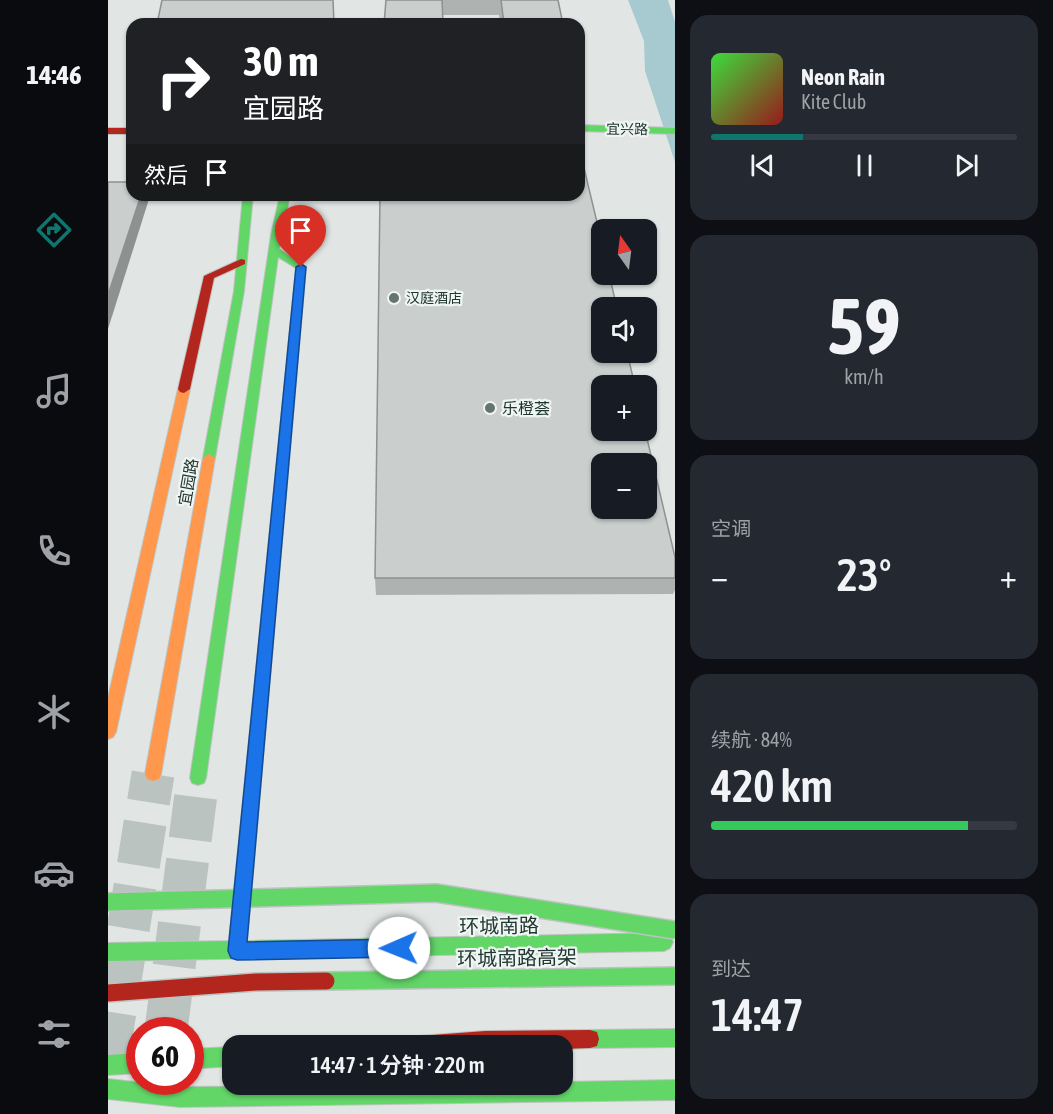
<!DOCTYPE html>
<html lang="zh">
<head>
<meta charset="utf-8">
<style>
  body { margin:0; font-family:"Asap Condensed","Noto Sans SC",sans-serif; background:#242831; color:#f1f3f6; height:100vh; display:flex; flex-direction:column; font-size:22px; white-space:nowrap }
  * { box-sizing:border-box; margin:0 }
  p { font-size:20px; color:#9ea1a6 }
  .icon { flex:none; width:33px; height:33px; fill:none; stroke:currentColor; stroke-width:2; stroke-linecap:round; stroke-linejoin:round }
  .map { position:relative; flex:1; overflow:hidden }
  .drawer { display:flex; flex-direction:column; gap:15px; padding:15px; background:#0d0f14; width:378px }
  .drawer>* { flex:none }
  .guide { position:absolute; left:18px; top:18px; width:459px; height:183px; border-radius:18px; box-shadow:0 2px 4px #0004; background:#202124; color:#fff; overflow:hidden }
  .needle { width:39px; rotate:346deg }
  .tools { position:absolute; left:483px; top:219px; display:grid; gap:12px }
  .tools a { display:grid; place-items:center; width:66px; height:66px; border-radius:12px; background:#171b24; box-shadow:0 2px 4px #0004; font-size:30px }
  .speed { position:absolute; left:18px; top:1017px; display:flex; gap:12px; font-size:30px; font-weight:700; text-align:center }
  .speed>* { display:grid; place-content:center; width:78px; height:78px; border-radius:50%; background:#171b24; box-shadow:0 2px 4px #0004; line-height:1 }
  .speed .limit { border:9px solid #d22; background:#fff; color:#111 }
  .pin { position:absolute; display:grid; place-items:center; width:51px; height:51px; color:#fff; margin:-62px -26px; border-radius:50% 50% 50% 0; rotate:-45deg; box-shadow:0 0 6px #0007 }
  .pin .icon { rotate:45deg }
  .me { position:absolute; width:66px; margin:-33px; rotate:269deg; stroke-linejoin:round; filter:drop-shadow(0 0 4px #0008) }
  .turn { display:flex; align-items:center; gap:21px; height:126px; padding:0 18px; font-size:27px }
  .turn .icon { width:78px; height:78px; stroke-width:2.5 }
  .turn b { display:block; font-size:42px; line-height:51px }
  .then { display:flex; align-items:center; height:57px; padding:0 18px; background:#0003; gap:12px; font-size:22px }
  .big { font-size:45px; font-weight:600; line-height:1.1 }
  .drawer .card { flex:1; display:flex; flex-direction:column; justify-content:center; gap:9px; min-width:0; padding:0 21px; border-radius:18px; background:#242831 }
  .drawer .dial { align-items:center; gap:0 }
  .dial b { font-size:78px; line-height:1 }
  .song { display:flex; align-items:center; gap:18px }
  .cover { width:72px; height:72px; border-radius:9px; background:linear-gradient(135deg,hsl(120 70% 55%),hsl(0 70% 35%)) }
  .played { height:6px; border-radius:3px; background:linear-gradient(90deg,#0f766e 30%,#363941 30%) }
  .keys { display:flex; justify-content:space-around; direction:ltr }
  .heat { display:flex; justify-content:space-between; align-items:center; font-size:33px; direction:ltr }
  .charge { height:9px; border-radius:4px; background:linear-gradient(90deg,#34c759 84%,#363941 0) }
  .trip { position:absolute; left:114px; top:1035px; width:351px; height:60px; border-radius:18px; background:#171b24; box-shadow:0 2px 4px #0004; font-weight:600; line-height:60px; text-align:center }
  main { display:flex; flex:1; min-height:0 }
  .dock { display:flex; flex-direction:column; width:108px; justify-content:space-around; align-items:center; background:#090b0e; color:#9ea1a6 }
  .dock .icon { width:42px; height:42px }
  .dock .on { color:#0f766e }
  .dock b { font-size:27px; color:#f1f3f6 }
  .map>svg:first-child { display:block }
</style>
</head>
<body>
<main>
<nav class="dock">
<b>14:46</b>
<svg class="icon on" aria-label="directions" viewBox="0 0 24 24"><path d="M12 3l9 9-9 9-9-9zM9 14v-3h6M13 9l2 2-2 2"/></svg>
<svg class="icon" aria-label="music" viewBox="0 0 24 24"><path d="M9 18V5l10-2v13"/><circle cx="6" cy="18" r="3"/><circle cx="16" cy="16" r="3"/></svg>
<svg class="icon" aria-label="phone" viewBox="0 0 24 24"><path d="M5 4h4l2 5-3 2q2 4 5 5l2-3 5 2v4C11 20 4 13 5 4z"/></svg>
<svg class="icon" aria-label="climate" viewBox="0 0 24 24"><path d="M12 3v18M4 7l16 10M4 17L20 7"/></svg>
<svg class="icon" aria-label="car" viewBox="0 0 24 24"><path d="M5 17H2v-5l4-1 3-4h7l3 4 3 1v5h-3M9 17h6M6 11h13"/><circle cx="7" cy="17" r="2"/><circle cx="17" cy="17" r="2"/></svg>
<svg class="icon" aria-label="filters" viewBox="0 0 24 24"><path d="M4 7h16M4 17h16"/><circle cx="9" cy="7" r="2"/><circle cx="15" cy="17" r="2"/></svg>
</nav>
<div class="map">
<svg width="567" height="1114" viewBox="0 0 567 1114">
  <rect width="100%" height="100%" fill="#e1e6e4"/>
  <polygon fill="#a6cad0" points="520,0 560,0 567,22 567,162 537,71 536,41"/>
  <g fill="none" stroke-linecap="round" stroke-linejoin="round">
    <g stroke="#bbc3c0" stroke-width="43" stroke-dasharray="43 21" stroke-linecap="butt">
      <polyline points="58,1030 90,778"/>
      <polyline points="0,1055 45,774"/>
    </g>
    <g stroke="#bec3c1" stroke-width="2">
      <g id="fast">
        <polygon points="471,125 567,128 567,134 471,131"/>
        <polygon points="135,195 145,195 136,291 107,458 101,462 95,458 126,291"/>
        <polygon points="172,195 182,195 171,249 198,267 139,941 556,933 562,936 565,942 562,948 556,951 0,961 0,943 121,941 188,268 170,257 98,778 96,783 90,785 84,783 82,778 163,235"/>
        <polygon points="567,1029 567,1047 482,1048 475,1046 473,1039 475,1032 482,1030"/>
        <polygon points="124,1047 124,1066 82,1069 82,1049"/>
        <polygon points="32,1053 32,1073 0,1075 0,1055"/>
        <polygon points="0,1079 72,1087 454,1084 454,1082 567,1080 567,1100 72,1107 0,1099"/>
      </g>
    </g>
    <g stroke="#bec3c1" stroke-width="2">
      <g id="slow">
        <polygon points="76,385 82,389 8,732 5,737 0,739 0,698 70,389"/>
        <polygon points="101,454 107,458 53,774 51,779 45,781 39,779 37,774 95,458"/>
      </g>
    </g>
    <g stroke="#bec3c1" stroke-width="2">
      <g id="jam">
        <rect x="0" y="128" width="24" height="6"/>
        <polygon points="133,259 137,260 137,264 106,278 82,389 76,393 72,392 70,389 96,276"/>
        <polygon points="482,1030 489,1032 491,1039 489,1046 482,1048 454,1049 454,1046 289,1046 291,1039 298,1037 377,1031"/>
      </g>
    </g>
    <use href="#fast" fill="#63d668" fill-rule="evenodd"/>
    <use href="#slow" fill="#ff974d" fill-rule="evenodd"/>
    <use href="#jam" fill="#b3261e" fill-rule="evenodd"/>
    <g stroke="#bcc3c1" stroke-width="20" stroke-linecap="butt">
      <g id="fast-bridge">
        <polyline points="0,902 328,893 567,930"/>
        <polyline points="218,981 567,976"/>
      </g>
    </g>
    <g stroke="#bcc3c1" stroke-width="20" stroke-linecap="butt">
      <polyline id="jam-bridge" points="0,993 148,982 218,981"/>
    </g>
    <use href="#fast-bridge" stroke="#63d668" stroke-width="17"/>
    <use href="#jam-bridge" stroke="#b3261e" stroke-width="17"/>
  </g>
  <g fill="#aeb2b0">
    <polygon points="278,0 450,0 455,24 392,24 391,15 334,15"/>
    <polygon points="567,557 567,590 565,594 268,595 267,578"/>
  </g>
  <polygon fill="#8d9190" points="33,195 40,195 41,199 0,329 0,295"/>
  <g fill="#cacfcd" stroke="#8d9190" stroke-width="1.5" fill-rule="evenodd">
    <polygon points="54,0 225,0 226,24 49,24"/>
    <polygon points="278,0 334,0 335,24 276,24"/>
    <polygon points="393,0 450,0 455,24 396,24"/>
    <path d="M471 168H476L494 243V274H501L509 308H494V352H519L527 386H494V430H537L567 557V578H267L272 195H471ZM494 464H538V508H494Z"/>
    <polygon points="0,182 24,182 24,195 33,195 0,295"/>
  </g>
  <polygon fill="#1a73e8" stroke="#114b97" stroke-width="1.5" points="193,264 198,267 139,942 291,939 297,941 300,948 297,954 291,957 129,960 123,958 120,951 188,267"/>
  <g fill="#657470" stroke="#eff5f2" stroke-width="2">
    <circle cx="286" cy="298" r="6"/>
    <circle cx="382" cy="408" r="6"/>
  </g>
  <g text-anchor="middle" stroke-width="4.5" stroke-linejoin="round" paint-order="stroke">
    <g font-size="14" fill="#223631" stroke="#eff5f2">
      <text transform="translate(519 129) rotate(1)" y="5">宜兴路</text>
    </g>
    <g font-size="14" fill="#223631" stroke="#eff5f2" text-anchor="start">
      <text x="298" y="303">汉庭酒店</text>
    </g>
    <g font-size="16" fill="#223631" stroke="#eff5f2" text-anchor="start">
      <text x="394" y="414">乐橙荟</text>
    </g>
    <g font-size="16" fill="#223631" stroke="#eff5f2">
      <text transform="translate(80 482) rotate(-80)" y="6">宜园路</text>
    </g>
    <g font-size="20" fill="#223631" stroke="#eff5f2">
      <text transform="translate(391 926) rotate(-1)" y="7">环城南路</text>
      <text transform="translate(409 958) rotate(-1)" y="7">环城南路高架</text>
    </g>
  </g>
</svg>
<div class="tools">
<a><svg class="needle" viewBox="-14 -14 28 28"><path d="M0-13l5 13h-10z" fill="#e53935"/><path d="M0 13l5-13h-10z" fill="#9ea1a6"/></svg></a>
<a><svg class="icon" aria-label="sound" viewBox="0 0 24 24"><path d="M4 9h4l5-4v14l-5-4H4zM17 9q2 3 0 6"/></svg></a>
<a>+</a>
<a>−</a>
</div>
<div class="speed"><div class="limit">60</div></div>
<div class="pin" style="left:193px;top:267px;background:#d93025"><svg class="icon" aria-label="arrive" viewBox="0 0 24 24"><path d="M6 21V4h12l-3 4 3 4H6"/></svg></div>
<svg class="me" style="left:291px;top:948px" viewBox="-20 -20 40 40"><circle r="19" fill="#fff"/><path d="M0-13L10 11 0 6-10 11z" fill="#1a73e8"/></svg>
<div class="trip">14:47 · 1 分钟 · 220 m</div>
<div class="guide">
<div class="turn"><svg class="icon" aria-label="right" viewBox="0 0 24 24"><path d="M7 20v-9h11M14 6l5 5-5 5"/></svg><div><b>30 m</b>宜园路</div></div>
<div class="then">然后<svg class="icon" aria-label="arrive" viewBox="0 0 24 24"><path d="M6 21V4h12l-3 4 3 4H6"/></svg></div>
</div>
</div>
<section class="drawer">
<div class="card">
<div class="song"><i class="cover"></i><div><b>Neon Rain</b><p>Kite Club</p></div></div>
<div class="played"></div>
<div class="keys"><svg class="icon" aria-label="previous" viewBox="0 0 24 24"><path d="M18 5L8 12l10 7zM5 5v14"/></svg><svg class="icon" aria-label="pause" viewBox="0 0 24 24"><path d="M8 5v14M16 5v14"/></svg><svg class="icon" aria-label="next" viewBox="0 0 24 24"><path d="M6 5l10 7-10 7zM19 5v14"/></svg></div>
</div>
<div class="card dial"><b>59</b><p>km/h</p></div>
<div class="card"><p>空调</p>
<div class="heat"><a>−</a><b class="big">23°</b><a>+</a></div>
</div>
<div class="card"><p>续航 · 84%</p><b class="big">420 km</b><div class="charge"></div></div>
<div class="card"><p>到达</p><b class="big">14:47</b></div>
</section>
</main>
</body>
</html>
